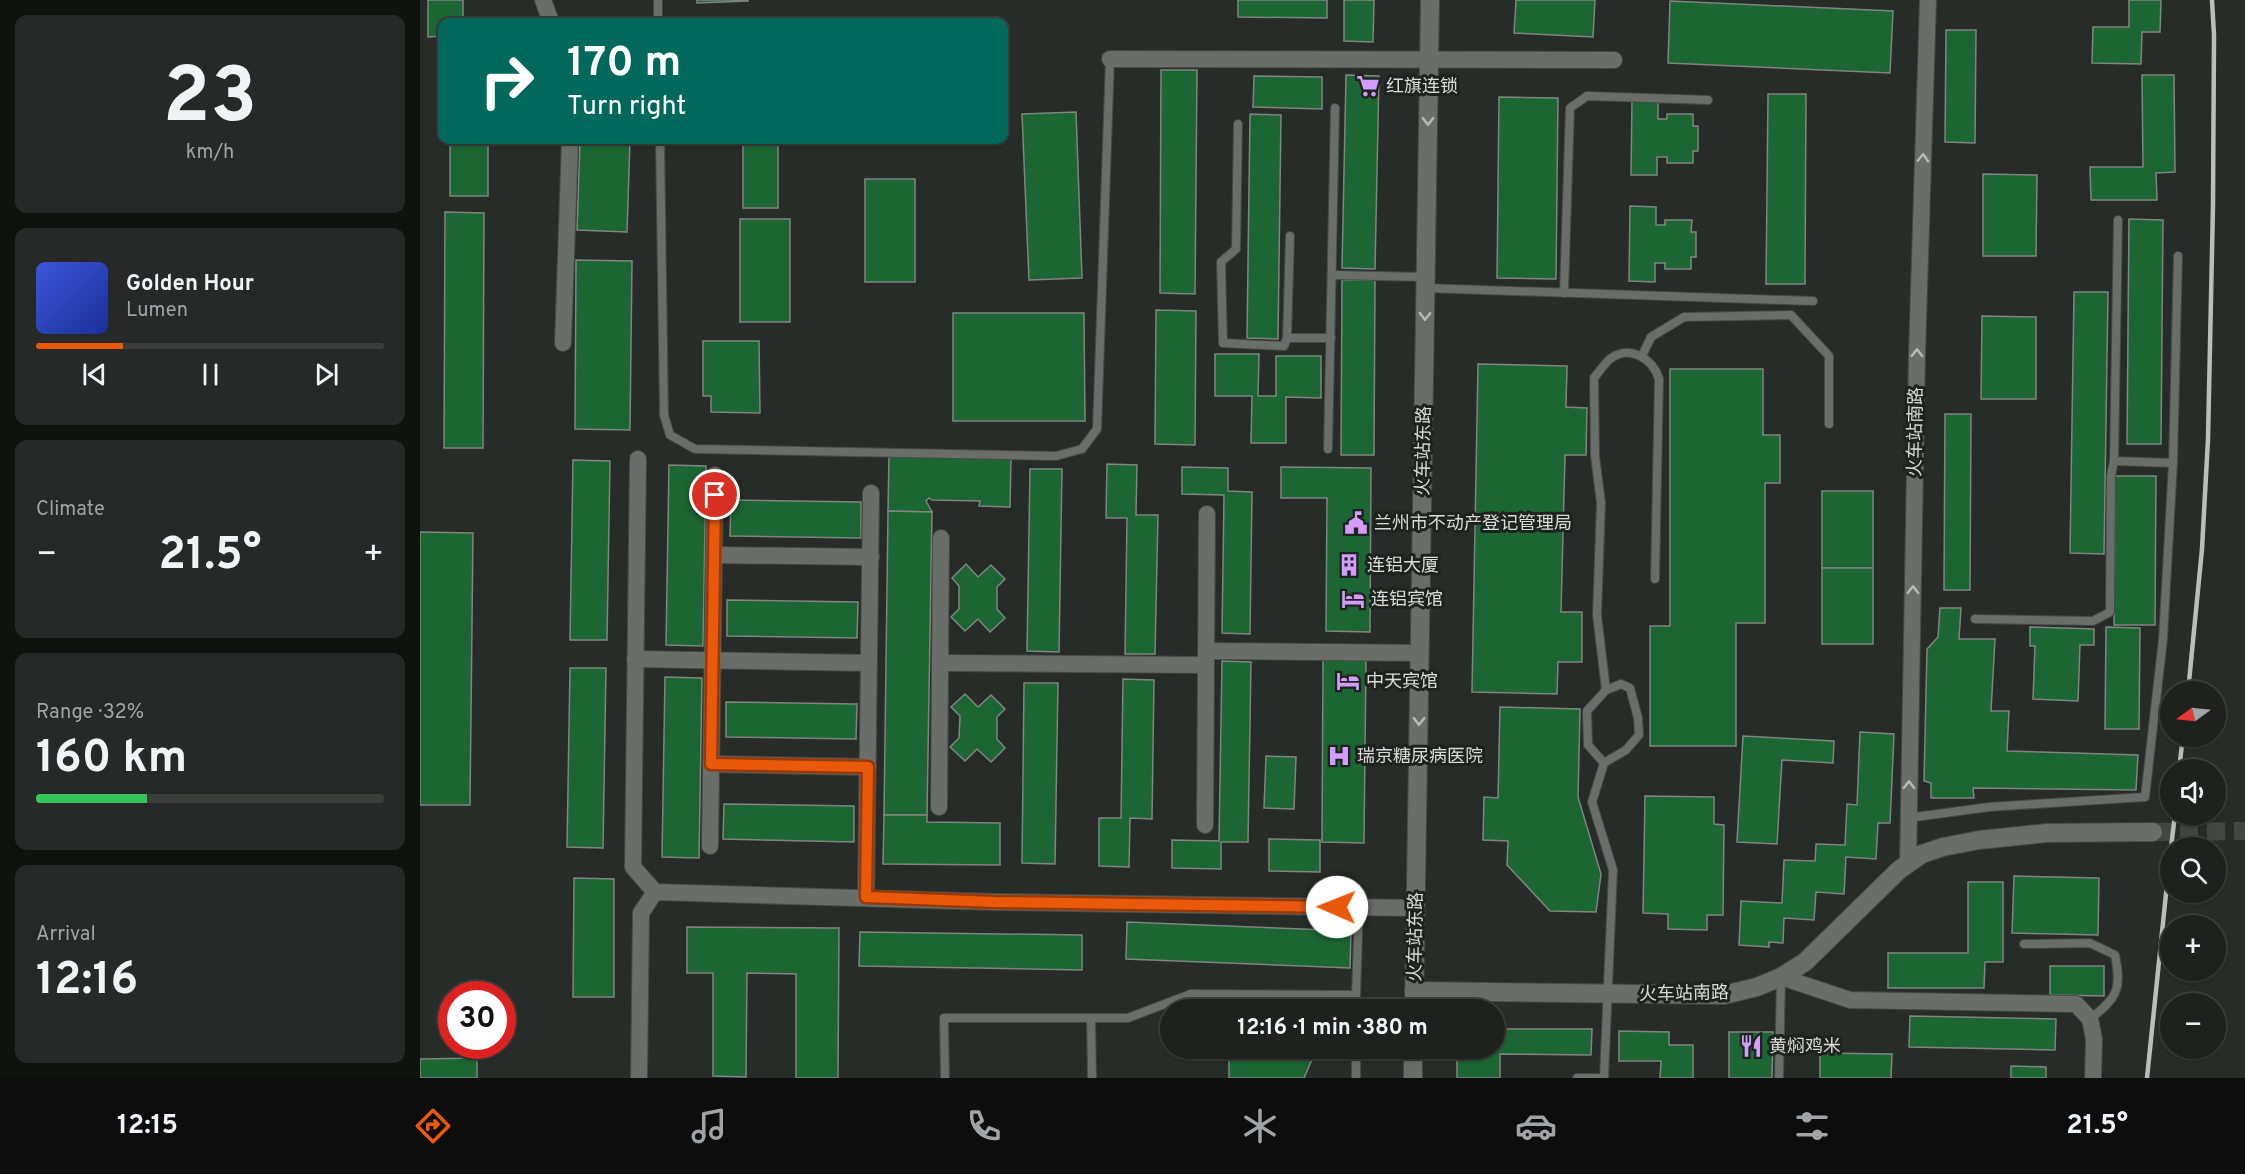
<!DOCTYPE html>
<html lang="en">
<head>
<meta charset="utf-8">
<style>
  body { margin:0; font-family:Overpass,"Noto Sans SC",sans-serif; background:#262927; color:#f1f3f6; height:100vh; display:flex; flex-direction:column; font-size:22px; white-space:nowrap }
  * { box-sizing:border-box; margin:0 }
  p { font-size:20px; color:#a1a3a4 }
  .icon { flex:none; width:33px; height:33px; fill:none; stroke:currentColor; stroke-width:2; stroke-linecap:round; stroke-linejoin:round }
  .map { position:relative; flex:1; overflow:hidden }
  .drawer { display:flex; flex-direction:column; gap:15px; padding:15px; background:#101210; width:420px }
  .drawer>* { flex:none }
  .banner { position:absolute; left:18px; top:18px; width:570px; height:126px; border-radius:12px; box-shadow:0 2px 4px #0004,0 0 0 2px #3c3e3c; background:#00695c; color:#fff; overflow:hidden }
  .needle { width:39px; rotate:255deg }
  .controls { position:absolute; left:1740px; top:681px; display:grid; gap:12px }
  .controls a { display:grid; place-items:center; width:66px; height:66px; border-radius:50%; background:#1e211e; box-shadow:0 2px 4px #0004,0 0 0 2px #3c3e3c; font-size:30px }
  .speed { position:absolute; left:18px; top:981px; display:flex; gap:12px; font-size:30px; font-weight:700; text-align:center }
  .speed>* { display:grid; place-content:center; width:78px; height:78px; border-radius:50%; background:#1e211e; box-shadow:0 2px 4px #0004,0 0 0 2px #3c3e3c; line-height:1 }
  .speed .limit { border:9px solid #d22; background:#fff; color:#111 }
  .pin { position:absolute; display:grid; place-items:center; width:51px; height:51px; color:#fff; margin:-26px; border:3px solid #fff; border-radius:50%; box-shadow:0 2px 6px #0007 }
  .me { position:absolute; width:66px; margin:-33px; rotate:271deg; stroke-linejoin:round; filter:drop-shadow(0 0 4px #0008) }
  .turn { display:flex; align-items:center; gap:21px; height:126px; padding:0 30px; font-size:27px }
  .turn .icon { width:78px; height:78px; stroke-width:2.5 }
  .turn b { display:block; font-size:42px; line-height:51px }
  .big { font-size:45px; font-weight:700; line-height:1.1 }
  .drawer .tile { flex:1; display:flex; flex-direction:column; justify-content:center; gap:9px; min-width:0; padding:0 21px; border-radius:12px; background:#262927 }
  .drawer .dial { align-items:center; gap:0 }
  .dial b { font-size:78px; line-height:1 }
  .song { display:flex; align-items:center; gap:18px }
  .cover { width:72px; height:72px; border-radius:9px; background:linear-gradient(135deg,hsl(230 70% 55%),hsl(230 70% 35%)) }
  .played { height:6px; border-radius:3px; background:linear-gradient(90deg,#ea580c 25%,#3c3e3c 25%) }
  .keys { display:flex; justify-content:space-around; direction:ltr }
  .heat { display:flex; justify-content:space-between; align-items:center; font-size:33px; direction:ltr }
  .charge { height:9px; border-radius:4px; background:linear-gradient(90deg,#34c759 32%,#3c3e3c 0) }
  .trip { position:absolute; left:740px; top:999px; width:345px; height:60px; border-radius:30px; background:#1e211e; box-shadow:0 2px 4px #0004,0 0 0 2px #3c3e3c; font-weight:700; line-height:60px; text-align:center }
  .dock { display:flex; height:96px; justify-content:space-around; align-items:center; background:#0c0d0c; color:#a1a3a4 }
  .dock .icon { width:42px; height:42px }
  .dock .selected { color:#ea580c }
  .dock b { font-size:27px; color:#f1f3f6 }
  main { display:flex; flex:1; min-height:0 }
  .map>svg:first-child { display:block }
</style>
</head>
<body>
<main>
<section class="drawer">
<div class="tile dial"><b>23</b><p>km/h</p></div>
<div class="tile">
<div class="song"><i class="cover"></i><div><b>Golden Hour</b><p>Lumen</p></div></div>
<div class="played"></div>
<div class="keys"><svg class="icon" aria-label="previous" viewBox="0 0 24 24"><path d="M18 5L8 12l10 7zM5 5v14"/></svg><svg class="icon" aria-label="pause" viewBox="0 0 24 24"><path d="M8 5v14M16 5v14"/></svg><svg class="icon" aria-label="next" viewBox="0 0 24 24"><path d="M6 5l10 7-10 7zM19 5v14"/></svg></div>
</div>
<div class="tile"><p>Climate</p>
<div class="heat"><a>−</a><b class="big">21.5°</b><a>+</a></div>
</div>
<div class="tile"><p>Range · 32%</p><b class="big">160 km</b><div class="charge"></div></div>
<div class="tile"><p>Arrival</p><b class="big">12:16</b></div>
</section>
<div class="map">
<svg width="1825" height="1078" viewBox="0 0 1825 1078">
  <rect width="100%" height="100%" fill="#282c28"/>
  <g fill="#1c6633" stroke="#7f8580" stroke-width="1.5">
    <polygon points="8,0 43,0 43,22 22,22 22,36 8,37"/>
    <polygon points="277,0 328,0 328,1 277,3"/>
    <polygon points="818,0 907,0 907,18 818,17"/>
    <polygon points="924,0 954,0 953,42 924,41"/>
    <polygon points="1096,0 1175,0 1173,37 1094,33"/>
    <polygon points="1709,0 1741,0 1740,32 1722,32 1721,64 1672,63 1673,27 1709,27"/>
    <polygon points="1250,1 1473,11 1470,73 1248,63"/>
    <polygon points="1526,30 1556,30 1555,143 1525,142"/>
    <polygon points="741,70 777,70 775,294 740,293"/>
    <polygon points="926,75 959,76 955,269 922,268"/>
    <polygon points="1722,75 1754,75 1755,172 1736,173 1737,200 1671,200 1670,167 1723,167"/>
    <polygon points="834,76 902,77 902,109 833,107"/>
    <polygon points="1348,94 1386,94 1385,284 1346,284"/>
    <polygon points="1079,97 1138,98 1136,279 1077,278"/>
    <polygon points="1212,100 1238,100 1238,119 1247,119 1247,114 1273,114 1273,126 1278,126 1278,151 1273,151 1273,163 1247,163 1247,157 1237,157 1237,175 1211,175"/>
    <polygon points="656,112 662,278 609,280 602,114"/>
    <polygon points="830,114 861,115 858,339 827,338"/>
    <rect x="30" y="140" width="38" height="56"/>
    <polygon points="160,140 210,140 207,232 157,230"/>
    <rect x="323" y="140" width="35" height="68"/>
    <polygon points="1563,174 1617,175 1616,256 1563,256"/>
    <rect x="445" y="179" width="50" height="103"/>
    <polygon points="1210,206 1236,207 1236,225 1245,225 1245,220 1272,220 1271,232 1276,232 1276,257 1271,257 1271,269 1245,269 1245,263 1235,263 1235,282 1209,281"/>
    <polygon points="25,212 64,213 63,448 24,448"/>
    <rect x="320" y="219" width="50" height="103"/>
    <polygon points="1709,219 1743,220 1741,444 1707,444"/>
    <polygon points="156,260 212,261 210,430 155,429"/>
    <polygon points="922,280 955,280 954,455 921,455"/>
    <polygon points="1654,292 1688,292 1684,554 1650,553"/>
    <polygon points="736,310 776,311 775,445 735,444"/>
    <polygon points="533,313 664,313 665,421 533,421"/>
    <polygon points="1562,316 1616,317 1616,399 1561,399"/>
    <polygon points="283,341 339,341 340,413 291,412 291,396 283,396"/>
    <polygon points="795,354 839,354 838,396 856,396 856,356 901,356 901,398 866,397 866,443 831,443 832,396 795,396"/>
    <polygon points="1058,364 1147,366 1146,407 1167,408 1166,455 1145,455 1141,612 1162,612 1162,662 1138,662 1137,694 1052,692"/>
    <polygon points="1250,369 1343,369 1343,435 1360,435 1360,483 1345,483 1345,623 1316,623 1316,746 1230,746 1230,626 1250,626"/>
    <polygon points="1525,414 1551,414 1550,590 1524,590"/>
    <polygon points="469,456 591,458 590,507 559,506 560,501 512,500 509,498 506,501 512,512 468,511"/>
    <polygon points="153,460 190,461 187,640 150,640"/>
    <polygon points="687,464 717,465 716,515 738,515 735,654 705,654 707,518 686,518"/>
    <polygon points="249,465 286,466 283,646 246,645"/>
    <polygon points="762,467 808,468 808,491 832,492 830,634 802,633 804,495 762,494"/>
    <polygon points="861,467 951,468 950,632 906,631 907,498 861,498"/>
    <polygon points="610,469 642,469 639,652 607,651"/>
    <polygon points="1695,476 1736,476 1735,625 1694,625"/>
    <rect x="1402" y="491" width="51" height="77"/>
    <polygon points="311,500 441,502 441,538 310,536"/>
    <polygon points="468,511 512,512 507,815 464,815"/>
    <polygon points="0,532 53,533 50,805 0,805"/>
    <polygon points="546,564 558,577 571,565 585,579 577,587 577,609 585,618 570,632 558,619 545,631 531,617 539,609 539,586 532,578"/>
    <rect x="1402" y="568" width="51" height="76"/>
    <polygon points="307,600 438,602 437,638 307,636"/>
    <polygon points="1520,608 1541,608 1539,639 1575,639 1571,711 1589,711 1587,751 1718,755 1716,790 1553,788 1554,798 1511,798 1511,783 1504,781 1507,649 1518,637"/>
    <polygon points="1610,627 1674,629 1674,645 1660,645 1658,701 1613,699 1615,646 1610,646"/>
    <polygon points="1686,627 1720,628 1719,729 1685,729"/>
    <polygon points="903,660 946,660 944,843 902,842"/>
    <polygon points="802,661 831,662 828,842 801,842 801,869 752,868 752,840 799,841"/>
    <polygon points="150,668 186,668 183,848 147,847"/>
    <polygon points="245,677 282,678 279,858 242,857"/>
    <polygon points="703,679 734,680 732,819 710,818 709,867 679,866 679,818 701,818"/>
    <polygon points="604,683 638,683 635,864 602,863"/>
    <polygon points="545,694 558,707 571,695 585,709 577,717 577,739 585,748 571,762 557,749 545,761 530,747 539,738 540,716 531,707"/>
    <polygon points="306,702 437,704 436,739 306,737"/>
    <polygon points="1080,707 1160,709 1158,797 1181,874 1176,912 1130,911 1087,865 1088,841 1063,840 1064,797 1078,798"/>
    <polygon points="1440,732 1474,734 1470,823 1458,823 1456,859 1426,857 1424,894 1396,892 1394,920 1364,918 1363,943 1349,942 1349,947 1319,945 1321,901 1362,903 1364,860 1395,861 1396,844 1425,845 1427,804 1437,805"/>
    <polygon points="1323,736 1414,741 1413,763 1362,760 1357,844 1317,842"/>
    <polygon points="846,756 876,757 874,809 844,808"/>
    <polygon points="1225,796 1294,797 1294,824 1304,825 1303,915 1287,915 1287,930 1248,929 1248,914 1223,913"/>
    <polygon points="304,804 434,806 434,842 303,839"/>
    <polygon points="464,815 507,815 507,822 580,823 580,865 463,864"/>
    <polygon points="849,839 900,840 900,872 849,871"/>
    <polygon points="1594,876 1679,878 1678,935 1592,933"/>
    <polygon points="154,878 194,879 194,997 153,997"/>
    <polygon points="1548,882 1583,882 1583,962 1565,962 1564,988 1468,988 1468,953 1548,953"/>
    <polygon points="707,922 931,931 930,968 706,959"/>
    <polygon points="267,927 419,928 418,1078 376,1078 376,974 327,973 326,1077 293,1076 293,973 267,973"/>
    <polygon points="440,932 662,935 662,970 439,966"/>
    <polygon points="1630,966 1684,966 1684,996 1630,995"/>
    <polygon points="1490,1016 1636,1019 1635,1050 1489,1047"/>
    <polygon points="1074,1029 1172,1029 1171,1055 1080,1054 1080,1078 1037,1078 1037,1048 1074,1048"/>
    <polygon points="1199,1031 1249,1032 1249,1045 1273,1045 1273,1078 1240,1078 1241,1061 1199,1061"/>
    <polygon points="1309,1032 1353,1032 1352,1078 1309,1078"/>
    <polygon points="809,1048 887,1048 893,1057 884,1078 809,1078"/>
    <polygon points="1400,1053 1472,1054 1471,1078 1400,1078"/>
    <polygon points="57,1058 57,1078 0,1078 0,1059"/>
    <polygon points="1591,1066 1626,1067 1626,1078 1591,1078"/>
  </g>
  <g fill="none" stroke-linecap="round" stroke-linejoin="round">
    <polyline stroke="#434643" stroke-width="18" stroke-dasharray="18 9" stroke-linecap="butt" points="1733,832 1825,831"/>
    <g stroke="#454945" stroke-width="10">
      <g id="service">
        <polyline points="238,0 238,22"/>
        <polyline points="818,124 816,249 801,262 803,343 864,346 867,338 870,236"/>
        <polyline points="240,140 244,415 250,435 275,449 636,456 662,449 677,429 690,59"/>
        <polyline points="1698,220 1694,461 1753,463"/>
        <polyline points="912,275 1005,277"/>
        <polyline points="1005,288 1393,301"/>
        <polyline points="1144,293 1150,108 1167,96 1288,100"/>
        <polyline points="867,338 911,338"/>
        <polyline points="1222,356 1231,337 1264,317 1371,315 1409,356 1409,424"/>
        <polyline points="908,449 915,108"/>
        <polyline points="1555,619 1673,621 1690,612 1691,476 1694,461"/>
        <path d="M1186 690 1177 615 1181 503 1175 456 1174 378C1179 372 1184 364 1190 359 1210 344 1233 359 1239 379L1235 579"/>
        <polyline points="1488,818 1569,807 1725,797 1743,639 1753,463 1758,256"/>
        <path d="M1604 944 1670 943 1695 955C1702 990 1697 998 1670 1019"/>
        <polyline points="936,1010 936,995"/>
        <polyline points="671,1018 672,1078"/>
        <polyline points="525,1078 524,1018 708,1018 771,994 936,995 939,907"/>
        <polyline points="936,1078 936,1048"/>
        <polyline points="1157,1078 1184,1078 1193,870 1172,802 1184,763 1206,750 1219,735 1218,718 1210,688 1201,684 1186,690 1167,711 1168,745 1184,763"/>
        <polyline points="1359,1078 1361,977"/>
      </g>
    </g>
    <g stroke="#454945" stroke-width="18">
      <g id="minor">
        <polyline points="123,0 131,22"/>
        <polyline points="690,59 1194,60"/>
        <polyline points="143,343 150,140"/>
        <polyline points="218,459 213,867 235,892 575,902 996,908"/>
        <polyline points="294,555 451,557"/>
        <polyline points="786,651 1000,653"/>
        <polyline points="215,659 449,663"/>
        <polyline points="520,663 786,665"/>
        <polyline points="291,764 448,767"/>
        <polyline points="519,807 521,538"/>
        <polyline points="785,825 787,514"/>
        <polyline points="290,846 295,475"/>
        <polyline points="1488,864 1497,354 1508,0"/>
        <polyline points="446,897 451,493"/>
        <polyline points="1361,977 1430,1000 1656,1004 1670,1019 1674,1039 1673,1078"/>
        <polyline points="219,1078 221,913 235,892"/>
      </g>
    </g>
    <g stroke="#454945" stroke-width="20">
      <g id="secondary">
        <polyline points="994,991 1304,995 1337,987 1361,977 1385,962 1479,870 1502,854 1523,847 1559,840 1627,833 1733,832"/>
        <polyline points="994,1010 1010,0"/>
        <polyline points="993,1078 993,1048"/>
      </g>
    </g>
    <use href="#service" stroke="#696e69" stroke-width="8"/>
    <use href="#minor" stroke="#696e69" stroke-width="16"/>
    <use href="#secondary" stroke="#696e69" stroke-width="18"/>
    <g stroke="#bbbebb" stroke-width="4.5">
      <polyline points="1768,692 1782,549 1788,439 1793,205 1794,35 1792,0"/>
      <polyline points="1759,770 1763,736"/>
      <polyline points="1751,848 1755,814"/>
      <polyline points="1727,1078 1750,855"/>
    </g>
  </g>
  <defs><path id="oneway-chevron" d="M-2-3.5L2.5 0L-2 3.5" fill="none" stroke-width="1.6" stroke-linecap="round" stroke-linejoin="round" transform="scale(1.5)"/></defs>
  <g stroke="#b7bbb7">
    <use href="#oneway-chevron" transform="translate(1008 121) rotate(91)"/>
    <use href="#oneway-chevron" transform="translate(1503 158) rotate(-88)"/>
    <use href="#oneway-chevron" transform="translate(1005 316) rotate(91)"/>
    <use href="#oneway-chevron" transform="translate(1497 353) rotate(-89)"/>
    <use href="#oneway-chevron" transform="translate(1493 590) rotate(-89)"/>
    <use href="#oneway-chevron" transform="translate(999 721) rotate(91)"/>
    <use href="#oneway-chevron" transform="translate(1489 785) rotate(-89)"/>
  </g>
  <g fill="none" stroke-linecap="round" stroke-linejoin="round">
    <g stroke="#983908" stroke-width="15">
      <polyline id="route" points="295,495 291,764 448,767 446,897 575,902 917,907"/>
    </g>
    <use href="#route" stroke="#ea580c" stroke-width="10"/>
  </g>
  <defs>
    <g id="supermarket-bare" transform="scale(1.8)"><path d="M-6-5.5h2.5l.6 2H6L4.5 2H-2.5L-4.4-4H-6ZM-1.5 3.2a1.3 1.3 0 1 0 .1 0ZM3 3.2a1.3 1.3 0 1 0 .1 0Z" fill="#d49cfb" stroke="#1e231f" stroke-width="2.5" paint-order="stroke"/></g>
    <g id="civic-bare" transform="scale(1.8)"><path d="M-.6-6.5H3V-4.5H.6V-3L4-1V1h2V6H-6V1h2V-1L-.6-3ZM-1.2 2.5V6h2.4V2.5Z" fill="#d49cfb" stroke="#1e231f" stroke-width="2.5" paint-order="stroke"/></g>
    <g id="building-bare" transform="scale(1.8)"><path d="M-4-6H4V6H1V3H-1V6H-4ZM-2.5-4.3h1.7v1.8h-1.7ZM.8-4.3h1.7v1.8H.8ZM-2.5-1h1.7V.8h-1.7ZM.8-1h1.7V.8H.8Z" fill="#d49cfb" stroke="#1e231f" stroke-width="2.5" paint-order="stroke"/></g>
    <g id="hotel-bare" transform="scale(1.8)"><path d="M-6-4.5h1.5V1H6V5H4.5V3h-9V5H-6ZM-4 0a1.8 1.8 0 1 1 3.6 0ZM.5 0V-2.5h3Q6-2.5 6 0Z" fill="#d49cfb" stroke="#1e231f" stroke-width="2.5" paint-order="stroke"/></g>
    <g id="hospital-bare" transform="scale(1.8)"><path d="M-5-5h3v3.5h4V-5h3V5h-3V1.5h-4V5h-3Z" fill="#d49cfb" stroke="#1e231f" stroke-width="2.5" paint-order="stroke"/></g>
    <g id="restaurant-bare" transform="scale(1.8)"><path d="M-5-6h1v4h1v-4h1v4h1v-4h1v5L-1.5 .5V6h-2V.5L-5-1ZM5-6V6H3V1.5H1.5Q1.5-4 5-6Z" fill="#d49cfb" stroke="#1e231f" stroke-width="2.5" paint-order="stroke"/></g>
  </defs>
  <g fill-rule="evenodd">
    <use href="#supermarket-bare" x="948" y="86"/>
    <use href="#civic-bare" x="936" y="523"/>
    <use href="#building-bare" x="929" y="565"/>
    <use href="#hotel-bare" x="933" y="599"/>
    <use href="#hotel-bare" x="928" y="681"/>
    <use href="#hospital-bare" x="919" y="756"/>
    <use href="#restaurant-bare" x="1331" y="1046"/>
  </g>
  <g text-anchor="middle" stroke-width="6" stroke-linejoin="round" paint-order="stroke">
    <g font-size="18" fill="#d9dcd9" stroke="#1e231f" text-anchor="start">
      <text x="966" y="92">红旗连锁</text>
      <text x="954" y="529">兰州市不动产登记管理局</text>
      <text x="947" y="571">连铝大厦</text>
      <text x="951" y="605">连铝宾馆</text>
      <text x="946" y="687">中天宾馆</text>
      <text x="937" y="762">瑞京糖尿病医院</text>
      <text x="1349" y="1052">黄焖鸡米</text>
    </g>
    <g font-size="18" fill="#d9dcd9" stroke="#1e231f">
      <text transform="translate(1495 432) rotate(-89)" y="6">火车站南路</text>
      <text transform="translate(1003 451) rotate(-89)" y="6">火车站东路</text>
      <text transform="translate(995 937) rotate(-89)" y="6">火车站东路</text>
      <text transform="translate(1264 993) rotate(-1)" y="6">火车站南路</text>
    </g>
  </g>
</svg>
<div class="controls">
<a><svg class="needle" viewBox="-14 -14 28 28"><path d="M0-13l5 13h-10z" fill="#e53935"/><path d="M0 13l5-13h-10z" fill="#a1a3a4"/></svg></a>
<a><svg class="icon" aria-label="sound" viewBox="0 0 24 24"><path d="M4 9h4l5-4v14l-5-4H4zM17 9q2 3 0 6"/></svg></a>
<a><svg class="icon" aria-label="search" viewBox="0 0 24 24"><circle cx="10" cy="10" r="6"/><path d="M15 15l6 6"/></svg></a>
<a>+</a>
<a>−</a>
</div>
<div class="speed"><div class="limit">30</div></div>
<div class="pin" style="left:295px;top:495px;background:#d93025"><svg class="icon" aria-label="arrive" viewBox="0 0 24 24"><path d="M6 21V4h12l-3 4 3 4H6"/></svg></div>
<svg class="me" style="left:917px;top:907px" viewBox="-20 -20 40 40"><circle r="19" fill="#fff"/><path d="M0-13L10 11 0 6-10 11z" fill="#ea580c"/></svg>
<div class="trip">12:16 · 1 min · 380 m</div>
<div class="banner">
<div class="turn"><svg class="icon" aria-label="right" viewBox="0 0 24 24"><path d="M7 20v-9h11M14 6l5 5-5 5"/></svg><div><b>170 m</b>Turn right</div></div>
</div>
</div>
</main>
<nav class="dock">
<b>12:15</b>
<svg class="icon selected" aria-label="directions" viewBox="0 0 24 24"><path d="M12 3l9 9-9 9-9-9zM9 14v-3h6M13 9l2 2-2 2"/></svg>
<svg class="icon" aria-label="music" viewBox="0 0 24 24"><path d="M9 18V5l10-2v13"/><circle cx="6" cy="18" r="3"/><circle cx="16" cy="16" r="3"/></svg>
<svg class="icon" aria-label="phone" viewBox="0 0 24 24"><path d="M5 4h4l2 5-3 2q2 4 5 5l2-3 5 2v4C11 20 4 13 5 4z"/></svg>
<svg class="icon" aria-label="climate" viewBox="0 0 24 24"><path d="M12 3v18M4 7l16 10M4 17L20 7"/></svg>
<svg class="icon" aria-label="car" viewBox="0 0 24 24"><path d="M5 17H2v-5l4-1 3-4h7l3 4 3 1v5h-3M9 17h6M6 11h13"/><circle cx="7" cy="17" r="2"/><circle cx="17" cy="17" r="2"/></svg>
<svg class="icon" aria-label="filters" viewBox="0 0 24 24"><path d="M4 7h16M4 17h16"/><circle cx="9" cy="7" r="2"/><circle cx="15" cy="17" r="2"/></svg>
<b>21.5°</b>
</nav>
</body>
</html>
